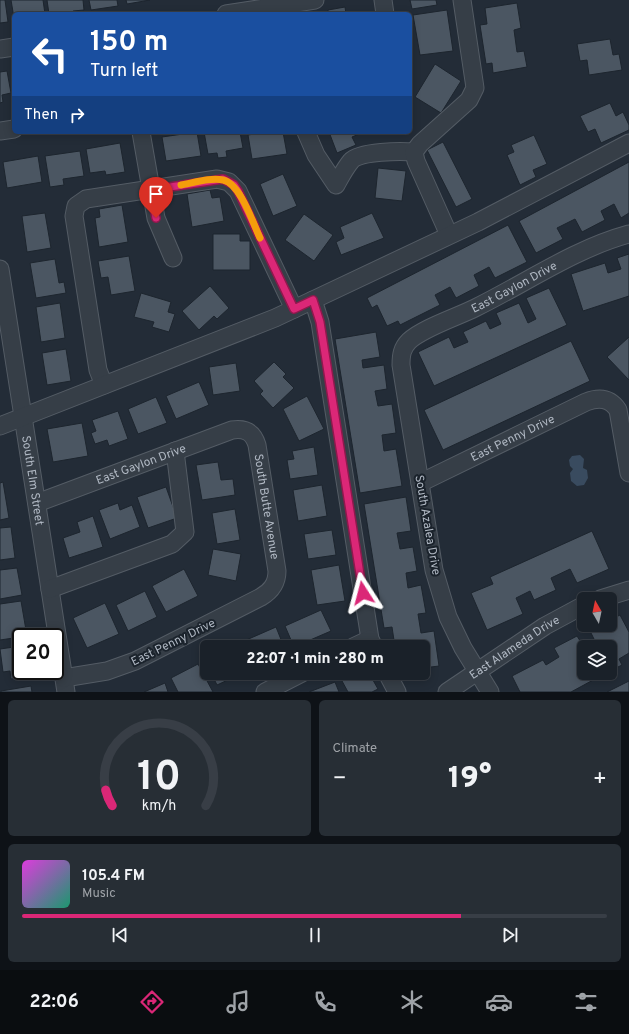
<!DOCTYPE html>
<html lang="en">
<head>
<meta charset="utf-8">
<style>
  body { margin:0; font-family:Overpass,sans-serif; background:#272e35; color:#f1f3f6; height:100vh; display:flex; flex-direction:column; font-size:15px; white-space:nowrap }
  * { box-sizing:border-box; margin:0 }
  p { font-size:13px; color:#9fa3a8 }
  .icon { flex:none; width:22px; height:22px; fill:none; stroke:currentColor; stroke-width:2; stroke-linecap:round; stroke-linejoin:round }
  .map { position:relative; height:692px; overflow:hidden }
  .sheet { display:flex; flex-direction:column; gap:8px; padding:8px; background:#0e1217; flex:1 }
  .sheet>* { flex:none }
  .banner { position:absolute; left:12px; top:12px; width:400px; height:122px; border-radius:6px; box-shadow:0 2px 10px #0003,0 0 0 1px #383e46; background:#1a4fa0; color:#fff; overflow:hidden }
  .needle { width:26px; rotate:351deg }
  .controls { position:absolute; left:577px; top:592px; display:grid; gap:8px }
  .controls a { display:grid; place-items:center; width:40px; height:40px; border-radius:6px; background:#1a2129; box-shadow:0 2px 10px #0003,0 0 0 1px #383e46; font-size:20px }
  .speed { position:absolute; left:12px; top:628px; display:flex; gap:8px; font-size:20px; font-weight:700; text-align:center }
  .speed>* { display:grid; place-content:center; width:52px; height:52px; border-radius:50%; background:#1a2129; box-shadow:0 2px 10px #0003,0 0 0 1px #383e46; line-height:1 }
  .speed .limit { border:2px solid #111; border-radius:6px; background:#fff; color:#111 }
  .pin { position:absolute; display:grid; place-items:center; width:34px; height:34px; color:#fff; margin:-41px -17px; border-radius:50% 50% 50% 0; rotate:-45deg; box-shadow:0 0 4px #0007 }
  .pin .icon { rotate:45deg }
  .me { position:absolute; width:44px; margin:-22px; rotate:351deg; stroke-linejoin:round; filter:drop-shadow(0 0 3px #0008) }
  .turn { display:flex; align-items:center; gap:14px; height:84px; padding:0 12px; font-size:18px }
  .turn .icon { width:52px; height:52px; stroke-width:2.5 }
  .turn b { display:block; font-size:28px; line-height:34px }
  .then { display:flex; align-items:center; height:38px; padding:0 12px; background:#0003; gap:8px; font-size:15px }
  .big { font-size:30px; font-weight:800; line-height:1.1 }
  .sheet .widget { flex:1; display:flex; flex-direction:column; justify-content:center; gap:6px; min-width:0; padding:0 14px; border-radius:6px; background:#272e35 }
  .sheet .dial { align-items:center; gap:0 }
  .dial svg { height:104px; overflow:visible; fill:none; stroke:#383e46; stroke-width:7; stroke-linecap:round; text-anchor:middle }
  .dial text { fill:#f1f3f6; stroke:none }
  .song { display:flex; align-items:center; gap:12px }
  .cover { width:48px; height:48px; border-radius:6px; background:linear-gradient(135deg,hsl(300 70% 55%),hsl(160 70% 35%)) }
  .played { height:4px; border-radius:2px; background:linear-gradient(90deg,#db2777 75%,#383e46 75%) }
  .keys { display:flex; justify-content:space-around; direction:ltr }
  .heat { display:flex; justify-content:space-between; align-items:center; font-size:22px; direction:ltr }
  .sheet .tiles { flex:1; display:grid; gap:8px; grid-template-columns:1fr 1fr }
  .widget:last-child { grid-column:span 2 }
  .trip { position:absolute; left:200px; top:640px; width:230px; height:40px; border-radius:6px; background:#1a2129; box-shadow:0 2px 10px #0003,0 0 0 1px #383e46; font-weight:800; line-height:40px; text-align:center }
  .tabs { display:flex; height:64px; justify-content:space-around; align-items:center; background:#0a0d10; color:#9fa3a8 }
  .tabs .icon { width:28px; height:28px }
  .tabs .on { color:#db2777 }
  .tabs b { font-size:18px; color:#f1f3f6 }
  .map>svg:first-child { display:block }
</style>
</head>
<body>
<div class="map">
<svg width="629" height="692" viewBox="0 0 629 692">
  <rect width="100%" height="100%" fill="#232c37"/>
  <polygon fill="#394b5f" points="580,455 584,459 583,468 587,470 588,478 584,485 577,486 571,481 570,473 573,469 570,466 569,460 572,456"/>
  <g fill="#4b5662" stroke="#1d252e">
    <polygon points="0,0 5,0 8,22 0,23"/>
    <polygon points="11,0 43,0 45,14 14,14 14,18"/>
    <polygon points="47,0 83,0 84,10 73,11 74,14 49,14"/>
    <polygon points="89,0 117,0 118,6 91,10"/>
    <polygon points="126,0 150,0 127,4"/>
    <polygon points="410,0 436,0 437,5 412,9"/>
    <polygon points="517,3 521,28 514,30 517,52 524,51 527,67 493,73 492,63 486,64 480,25 487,24 485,8"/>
    <polygon points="345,7 346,14 328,14 328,10"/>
    <polygon points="447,10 453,51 420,55 413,15"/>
    <polygon points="610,39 613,55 619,54 622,70 589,75 587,60 580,61 577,44"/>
    <polygon points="435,64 461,81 441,113 415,97"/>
    <polygon points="7,71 11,93 2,95 3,102 0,103 0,72"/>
    <polygon points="610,103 616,116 623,112 629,125 629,130 601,143 595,129 588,132 580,116"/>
    <polygon points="197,132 201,156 166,161 162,137"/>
    <polygon points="204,132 240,132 243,148 226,151 227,157 218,158 217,153 208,154"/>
    <polygon points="267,132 283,132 287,154 252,159 248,135"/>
    <polygon points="329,132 364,132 352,137 356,145 337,153"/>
    <polygon points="534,135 547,164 533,170 536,177 520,185 507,155 514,152 511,145"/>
    <polygon points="443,142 472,199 456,207 427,150"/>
    <polygon points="120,143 125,172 106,175 105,171 90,173 86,149"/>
    <polygon points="80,151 84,176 63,179 64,185 50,187 45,156"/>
    <polygon points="38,156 42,182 7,188 3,162"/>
    <polygon points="629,162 629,213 621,218 614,204 601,211 605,220 582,232 575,219 557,228 563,239 536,253 519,221"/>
    <polygon points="378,168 406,171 402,201 375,198"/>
    <polygon points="283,174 297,206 273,216 260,184"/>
    <polygon points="210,190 212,198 220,197 224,221 192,227 187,194"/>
    <polygon points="122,205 128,242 99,247 95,218 100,217 99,209"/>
    <polygon points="45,213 51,248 27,252 22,216"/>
    <polygon points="372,213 384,238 341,255 336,242 344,238 340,227"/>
    <polygon points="304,214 333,235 314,261 285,240"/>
    <polygon points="508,225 527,262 495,278 489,267 474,275 479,286 456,298 450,287 435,295 440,305 400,325 398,321 387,326 377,305 372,308 367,298"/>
    <polygon points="213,234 240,234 240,241 250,241 250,270 213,270"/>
    <polygon points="629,254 629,296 583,311 571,274 605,263 608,273 621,269 617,258"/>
    <polygon points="129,256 135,291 111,295 108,277 101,278 98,261"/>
    <polygon points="55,259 59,283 64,282 66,293 36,298 30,263"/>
    <polygon points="210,286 229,308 217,319 214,316 199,330 182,311"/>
    <polygon points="549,288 567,325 434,386 418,352 449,337 454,348 468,342 463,332 486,321 490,329 501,324 496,313 519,303 528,323 536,319 526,298"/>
    <polygon points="141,293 171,302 168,312 175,314 169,332 152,327 154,322 134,317"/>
    <polygon points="60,303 65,338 41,342 36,307"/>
    <polygon points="376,332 380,357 362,360 363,368 384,365 387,389 375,391 378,406 392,404 396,433 382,435 384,451 396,449 402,486 360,493 335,339"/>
    <polygon points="629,337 629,380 607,357"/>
    <polygon points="571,341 590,381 443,450 424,410"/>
    <polygon points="66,349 71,381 47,385 42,353"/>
    <polygon points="274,362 286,374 283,377 294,388 273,408 260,394 263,391 254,381"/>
    <polygon points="236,363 240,391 213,395 209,367"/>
    <polygon points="199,382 209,405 176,419 166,396"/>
    <polygon points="307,396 324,429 299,441 283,409"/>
    <polygon points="156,397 167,423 138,434 128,409"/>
    <polygon points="118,411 128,439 109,446 107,440 95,444 91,433 96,431 92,420"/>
    <polygon points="82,423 88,456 53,462 47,429"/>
    <polygon points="314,447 318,475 290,479 287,460 294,459 292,451"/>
    <polygon points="218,462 221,480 233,479 235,495 202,500 196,465"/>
    <polygon points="3,482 9,518 0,520 0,483"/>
    <polygon points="322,485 327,516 298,521 293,490"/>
    <polygon points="166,487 177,518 148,528 137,497"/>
    <polygon points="406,497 411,531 397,533 400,549 413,547 417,571 406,573 408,588 421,585 426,613 418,614 421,633 434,631 439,666 423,668 423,647 395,647 392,627 384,628 364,504"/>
    <polygon points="118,503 120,510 132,505 140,527 110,539 99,510"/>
    <polygon points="235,509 240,540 217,544 212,513"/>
    <polygon points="93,516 103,547 69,558 63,538 80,532 77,522"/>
    <polygon points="11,527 15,558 0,560 0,528"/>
    <polygon points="332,530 336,555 308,559 304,534"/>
    <polygon points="592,531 609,569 577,583 570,569 551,578 556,590 534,600 530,591 516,598 523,614 487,630 471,593 493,584 490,577"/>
    <polygon points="213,549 241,554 236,581 208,575"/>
    <polygon points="339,565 345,601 317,605 311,570"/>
    <polygon points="17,568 22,595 0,599 0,570"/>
    <polygon points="184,569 198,596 166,612 152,586"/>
    <polygon points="145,591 157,617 128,631 116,605"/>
    <polygon points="21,601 27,636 0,640 0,604"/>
    <polygon points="105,603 119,634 87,648 73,618"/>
    <polygon points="321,610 331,631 294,647 285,626"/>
    <polygon points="620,615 629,632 629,653 619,659 622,665 610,671 610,647 585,647 595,641 590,631 601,625 610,625 610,620"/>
    <polygon points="276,627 284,647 246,647 244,641"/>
    <polygon points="577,636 584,647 584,673 606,673 571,692 520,692 512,676 543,660 546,665 559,657 554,648"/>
    <polygon points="21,646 21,671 33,671 34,675 11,679 10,671 3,672 0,649"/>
    <polygon points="198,664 213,692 178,692 171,678"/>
    <polygon points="211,673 243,673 217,685"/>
    <polygon points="357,673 369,673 378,689 372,692 348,692 342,681"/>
    <polygon points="629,681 629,692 607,692"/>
    <polygon points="335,682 339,692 309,692"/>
    <polygon points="165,683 168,692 144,692"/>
    <polygon points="31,686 32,692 1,692 1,691"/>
  </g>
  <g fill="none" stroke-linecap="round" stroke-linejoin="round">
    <g stroke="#545c65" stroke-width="19">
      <g id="minor">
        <polyline points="383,0 385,14"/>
        <polyline points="226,14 315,0"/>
        <polyline points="0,49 14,47"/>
        <polyline points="0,131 14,129"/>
        <polyline points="141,132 156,218 173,258"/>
        <path d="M306 132 316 155 336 185C340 178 345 168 351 161 360 151 401 151 414 152"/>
        <polyline points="449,235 416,161 414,152 420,144 469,100 475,88 474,81 462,0"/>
        <path id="s1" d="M0 269 66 692"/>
        <polyline points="313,300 320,322 370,639 374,647"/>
        <polyline points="104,385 98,370 74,216 76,206 86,199 217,179 229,182 238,191 294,309"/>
        <polyline points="0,426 275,318 478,222 629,143"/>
        <path id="s2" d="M420 483 586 402C599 397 610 398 618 410L629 473"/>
        <path id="s3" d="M37 503 232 430C245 428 253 432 257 445L277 571C277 584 271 591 261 597L135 661 107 671 64 678"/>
        <polyline points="50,589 172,544 185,532 175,451"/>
        <polyline points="600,599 629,590"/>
        <polyline points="353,647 370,639"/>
        <polyline points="387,673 397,692"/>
        <polyline points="265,692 302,673"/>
        <path id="s4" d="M447 692 545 626 584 605"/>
        <path id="s5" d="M490 692 463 648 448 617 434 570 401 365C401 355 402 348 409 341 423 328 457 317 475 308 526 283 574 249 629 234"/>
      </g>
    </g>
    <use href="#minor" stroke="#363e47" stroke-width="17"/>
  </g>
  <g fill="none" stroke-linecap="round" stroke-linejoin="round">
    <g stroke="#8e194d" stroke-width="10">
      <polyline id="route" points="156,218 150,190 223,179 234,185 238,191 294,309 313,300 320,322 363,593"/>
    </g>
    <use href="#route" stroke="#db2777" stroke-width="7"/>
    <path stroke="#f59e0b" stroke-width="7" d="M181 185C193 183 211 177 223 180 240 183 253 223 260 238"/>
  </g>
  <g text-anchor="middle" stroke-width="4" stroke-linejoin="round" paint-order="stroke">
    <g font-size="12" fill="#b1b9c4" stroke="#1b232c">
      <text dy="4" stroke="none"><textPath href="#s5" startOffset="487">East Gaylon Drive</textPath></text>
      <text dy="4" stroke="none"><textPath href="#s2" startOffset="103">East Penny Drive</textPath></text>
      <text dy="4" stroke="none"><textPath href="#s3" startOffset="111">East Gaylon Drive</textPath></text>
      <text dy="4" stroke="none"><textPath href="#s1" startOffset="214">South Elm Street</textPath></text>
      <text dy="4" stroke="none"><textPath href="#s3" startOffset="303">South Butte Avenue</textPath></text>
      <text transform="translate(428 525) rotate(80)" y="4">South Azalea Drive</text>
      <text transform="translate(173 642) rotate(-26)" y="4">East Penny Drive</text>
      <text dy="4" stroke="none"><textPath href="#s4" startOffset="81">East Alameda Drive</textPath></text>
    </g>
  </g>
</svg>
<div class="controls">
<a><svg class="needle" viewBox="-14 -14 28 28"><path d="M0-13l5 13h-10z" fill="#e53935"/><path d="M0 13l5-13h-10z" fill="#9fa3a8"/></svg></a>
<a><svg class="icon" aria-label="layers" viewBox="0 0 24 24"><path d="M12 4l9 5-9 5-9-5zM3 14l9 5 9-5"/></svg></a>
</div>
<div class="speed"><div class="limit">20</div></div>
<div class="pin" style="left:156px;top:218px;background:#d93025"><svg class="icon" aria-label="arrive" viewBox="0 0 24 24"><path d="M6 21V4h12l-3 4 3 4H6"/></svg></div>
<svg class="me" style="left:363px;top:593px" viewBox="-20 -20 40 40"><path d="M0-17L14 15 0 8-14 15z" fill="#db2777" stroke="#fff" stroke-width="4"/></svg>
<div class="trip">22:07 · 1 min · 280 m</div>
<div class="banner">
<div class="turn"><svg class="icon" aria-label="left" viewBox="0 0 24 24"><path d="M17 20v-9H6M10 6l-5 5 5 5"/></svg><div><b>150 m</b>Turn left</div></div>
<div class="then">Then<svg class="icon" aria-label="right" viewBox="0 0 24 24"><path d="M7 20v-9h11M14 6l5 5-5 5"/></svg></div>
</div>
</div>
<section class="sheet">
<div class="tiles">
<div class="widget dial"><svg viewBox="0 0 100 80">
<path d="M14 69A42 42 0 1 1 86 69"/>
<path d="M14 69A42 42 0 0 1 9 57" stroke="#db2777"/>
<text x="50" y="56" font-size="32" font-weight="700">10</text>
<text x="50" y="72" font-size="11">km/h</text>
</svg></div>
<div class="widget"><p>Climate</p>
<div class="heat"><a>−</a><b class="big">19°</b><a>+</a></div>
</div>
<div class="widget">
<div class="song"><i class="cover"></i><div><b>105.4 FM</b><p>Music</p></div></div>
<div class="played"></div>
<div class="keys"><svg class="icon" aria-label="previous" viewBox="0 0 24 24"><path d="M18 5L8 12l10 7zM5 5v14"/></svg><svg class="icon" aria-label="pause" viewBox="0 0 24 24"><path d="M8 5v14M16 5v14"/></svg><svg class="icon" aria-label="next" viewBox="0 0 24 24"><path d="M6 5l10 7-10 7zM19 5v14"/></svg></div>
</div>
</div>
</section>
<nav class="tabs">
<b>22:06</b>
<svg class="icon on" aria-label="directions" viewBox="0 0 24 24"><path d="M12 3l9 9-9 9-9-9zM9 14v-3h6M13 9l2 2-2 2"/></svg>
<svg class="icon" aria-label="music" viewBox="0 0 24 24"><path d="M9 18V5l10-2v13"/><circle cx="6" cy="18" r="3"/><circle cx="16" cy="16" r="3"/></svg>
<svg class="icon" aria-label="phone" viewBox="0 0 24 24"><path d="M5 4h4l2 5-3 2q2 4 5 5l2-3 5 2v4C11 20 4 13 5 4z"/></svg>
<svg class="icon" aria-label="climate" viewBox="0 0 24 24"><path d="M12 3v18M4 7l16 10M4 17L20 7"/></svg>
<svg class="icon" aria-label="car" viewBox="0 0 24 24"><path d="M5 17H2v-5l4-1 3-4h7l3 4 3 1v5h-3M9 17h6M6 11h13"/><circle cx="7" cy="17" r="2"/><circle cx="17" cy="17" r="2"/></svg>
<svg class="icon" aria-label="filters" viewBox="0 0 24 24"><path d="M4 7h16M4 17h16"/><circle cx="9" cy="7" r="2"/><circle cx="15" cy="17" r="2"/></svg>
</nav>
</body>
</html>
